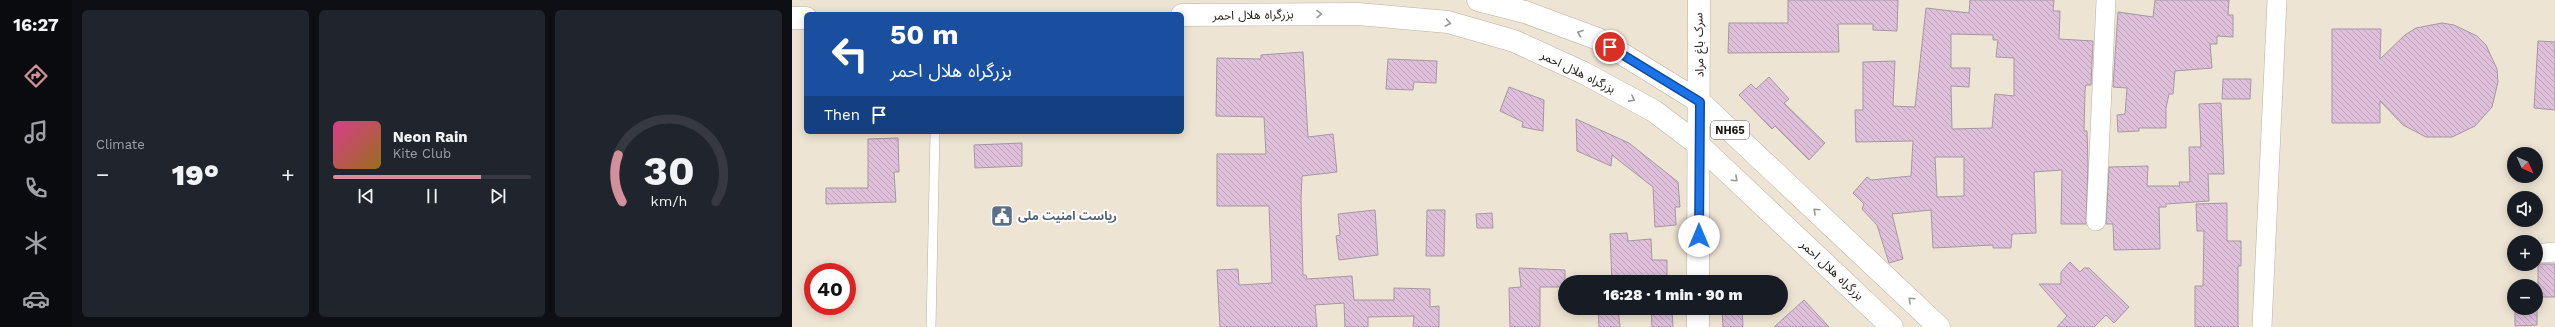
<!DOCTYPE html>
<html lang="en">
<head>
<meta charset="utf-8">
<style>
  body { margin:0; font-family:"Work Sans","Noto Sans Arabic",sans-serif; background:#20242c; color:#f1f3f6; height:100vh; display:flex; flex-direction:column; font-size:15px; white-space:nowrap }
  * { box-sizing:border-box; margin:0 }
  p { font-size:13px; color:#9ea1a6 }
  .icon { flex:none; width:22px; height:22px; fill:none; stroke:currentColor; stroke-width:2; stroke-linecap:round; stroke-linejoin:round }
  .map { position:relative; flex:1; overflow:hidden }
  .side { display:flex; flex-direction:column; gap:10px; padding:10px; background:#0d0f14; width:720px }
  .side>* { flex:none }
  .guide { position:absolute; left:12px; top:12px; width:380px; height:122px; border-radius:6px; box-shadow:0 2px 10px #0003; background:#1a4fa0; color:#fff; overflow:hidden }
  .needle { width:26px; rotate:135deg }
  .controls { position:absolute; left:1715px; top:147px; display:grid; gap:8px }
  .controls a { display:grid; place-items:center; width:36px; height:36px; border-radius:50%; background:#171b24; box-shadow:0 2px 10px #0003; font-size:20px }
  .speed { position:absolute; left:12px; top:263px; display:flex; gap:8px; font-size:20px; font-weight:700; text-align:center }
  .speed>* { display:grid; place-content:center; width:52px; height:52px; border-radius:50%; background:#171b24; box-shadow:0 2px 10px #0003; line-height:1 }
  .speed .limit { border:6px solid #d22; background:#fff; color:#111 }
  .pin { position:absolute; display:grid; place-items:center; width:34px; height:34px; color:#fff; margin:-17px; border:2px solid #fff; border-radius:50%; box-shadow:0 1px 4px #0007 }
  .me { position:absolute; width:44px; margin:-22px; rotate:0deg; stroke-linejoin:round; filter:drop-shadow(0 0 3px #0008) }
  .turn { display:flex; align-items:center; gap:14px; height:84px; padding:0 20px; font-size:18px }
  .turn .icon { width:52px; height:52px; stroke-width:2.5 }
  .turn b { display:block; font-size:28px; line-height:34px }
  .then { display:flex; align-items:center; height:38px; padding:0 20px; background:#0003; gap:8px; font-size:15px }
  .big { font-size:30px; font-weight:800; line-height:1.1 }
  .side .tile { flex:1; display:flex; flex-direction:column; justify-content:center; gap:6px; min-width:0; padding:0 14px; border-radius:6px; background:#20242c }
  .side .dial { align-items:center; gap:0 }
  .dial svg { height:104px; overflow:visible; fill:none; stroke:#363941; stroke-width:7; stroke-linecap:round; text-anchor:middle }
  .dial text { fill:#f1f3f6; stroke:none }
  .song { display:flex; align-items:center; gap:12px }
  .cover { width:48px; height:48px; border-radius:6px; background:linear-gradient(135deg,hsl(330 70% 55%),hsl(40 70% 35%)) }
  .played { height:4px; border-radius:2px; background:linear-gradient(90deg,#d2909c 75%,#363941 75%) }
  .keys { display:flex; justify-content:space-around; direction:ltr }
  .heat { display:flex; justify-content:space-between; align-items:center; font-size:22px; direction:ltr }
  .side .tiles { flex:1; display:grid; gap:10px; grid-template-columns:repeat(3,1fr) }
  .trip { position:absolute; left:766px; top:275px; width:230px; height:40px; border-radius:20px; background:#171b24; box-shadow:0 2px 10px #0003; font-weight:800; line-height:40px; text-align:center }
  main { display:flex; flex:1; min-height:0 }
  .dock { display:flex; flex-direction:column; width:72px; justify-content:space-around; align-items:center; background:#090b0e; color:#9ea1a6 }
  .dock .icon { width:28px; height:28px }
  .dock .on { color:#d2909c }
  .dock b { font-size:18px; color:#f1f3f6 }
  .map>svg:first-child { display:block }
</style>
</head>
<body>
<main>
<nav class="dock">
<b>16:27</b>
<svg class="icon on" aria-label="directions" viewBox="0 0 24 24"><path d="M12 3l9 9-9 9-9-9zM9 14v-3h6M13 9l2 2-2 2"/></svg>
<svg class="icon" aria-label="music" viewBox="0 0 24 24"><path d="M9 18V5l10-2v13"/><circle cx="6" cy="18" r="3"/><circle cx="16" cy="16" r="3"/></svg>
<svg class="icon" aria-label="phone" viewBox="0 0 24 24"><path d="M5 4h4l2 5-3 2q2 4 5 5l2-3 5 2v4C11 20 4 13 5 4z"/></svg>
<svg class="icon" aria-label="climate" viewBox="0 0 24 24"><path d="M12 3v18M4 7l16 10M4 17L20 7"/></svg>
<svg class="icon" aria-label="car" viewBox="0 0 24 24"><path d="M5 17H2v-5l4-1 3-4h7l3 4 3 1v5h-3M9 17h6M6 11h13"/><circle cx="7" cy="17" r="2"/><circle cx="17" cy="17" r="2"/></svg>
</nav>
<section class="side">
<div class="tiles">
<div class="tile"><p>Climate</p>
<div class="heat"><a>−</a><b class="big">19°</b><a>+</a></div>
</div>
<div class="tile">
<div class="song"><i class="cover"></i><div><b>Neon Rain</b><p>Kite Club</p></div></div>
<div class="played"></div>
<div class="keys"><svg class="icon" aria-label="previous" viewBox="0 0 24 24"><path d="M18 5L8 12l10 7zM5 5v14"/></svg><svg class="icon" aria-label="pause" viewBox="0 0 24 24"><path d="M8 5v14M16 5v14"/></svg><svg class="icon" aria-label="next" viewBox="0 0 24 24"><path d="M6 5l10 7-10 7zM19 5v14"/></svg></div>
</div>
<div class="tile dial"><svg viewBox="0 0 100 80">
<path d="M14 69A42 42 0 1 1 86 69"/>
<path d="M14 69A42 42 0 0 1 11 33" stroke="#d2909c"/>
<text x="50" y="56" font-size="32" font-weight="700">30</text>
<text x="50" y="72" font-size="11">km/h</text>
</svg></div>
</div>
</section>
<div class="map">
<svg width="1763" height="327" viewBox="0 0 1763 327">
  <defs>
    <pattern id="building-back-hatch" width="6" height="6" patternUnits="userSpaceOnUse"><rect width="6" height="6" fill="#dec0da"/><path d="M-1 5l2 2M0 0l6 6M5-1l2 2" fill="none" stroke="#bea4ba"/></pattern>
  </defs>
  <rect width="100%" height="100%" fill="#eee4d4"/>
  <g fill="url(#building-back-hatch)" stroke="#a597a3" fill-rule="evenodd">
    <polygon points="996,0 1106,0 1105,31 1081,30 1081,24 1046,24 1047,52 936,53 937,23 996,23"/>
    <path d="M1178 0H1262L1261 11H1268L1267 39 1301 41 1299 85H1294L1293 90 1292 131H1295L1296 164 1294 224H1269L1270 170 1242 172 1244 233 1220 234 1219 248H1201V245L1141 248 1139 210 1100 214 1111 259 1097 263 1085 225 1070 209 1072 204 1061 193 1075 177 1079 180 1119 176 1121 141 1064 142 1063 110H1071V62L1103 61 1101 106 1123 107 1134 8 1177 13ZM1159 34 1201 35V40H1206L1204 57 1222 58V96L1203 94 1200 128 1160 129 1159 86 1177 87 1178 68H1159ZM1143 157H1172V196L1145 197Z"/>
    <polygon points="1363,0 1437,0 1436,15 1441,15 1441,37 1425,36 1425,44 1418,44 1420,68 1383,71 1381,94 1377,94 1374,108 1374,128 1347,128 1347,131 1326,132 1325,115 1333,114 1335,88 1321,87 1326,12 1361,17"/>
    <polygon points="1650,23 1662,25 1685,36 1694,45 1705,69 1706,82 1700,107 1683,126 1660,137 1634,137 1611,125 1588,101 1588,123 1540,123 1540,29 1589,29 1588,59 1613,35 1624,28"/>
    <polygon points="1746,41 1763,42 1763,110 1742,108"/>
    <polygon points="511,52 516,137 541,134 545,172 510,176 509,199 511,275 514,275 515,279 560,276 562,300 602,300 602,288 638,289 638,307 647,306 647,327 621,327 622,316 576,317 576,327 553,327 552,303 523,305 525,327 428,327 425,270 446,269 447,285 480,283 477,206 425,206 425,154 474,154 472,117 424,116 425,58 469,59 469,55"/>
    <polygon points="596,59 645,61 644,83 622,82 621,90 594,89"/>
    <polygon points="977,77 997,99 992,103 1033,143 1017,160 983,126 980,129 947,95 959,84 964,89"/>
    <polygon points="1431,79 1459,79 1458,99 1430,99"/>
    <polygon points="717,87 752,100 751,131 730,127 731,122 708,111"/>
    <polygon points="1429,103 1432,174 1416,174 1417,201 1374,204 1374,207 1367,207 1368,249 1322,250 1321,224 1314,224 1317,167 1356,166 1355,186 1388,186 1387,182 1398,182 1397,147 1409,147 1407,104"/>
    <polygon points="784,119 837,143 886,182 888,207 883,207 884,225 863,227 861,187 820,155 819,166 785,151"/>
    <polygon points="106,138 107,172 102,172 104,202 34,204 34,188 76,188 76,139"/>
    <polygon points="230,143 230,166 183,168 182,145"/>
    <polygon points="1435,203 1435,241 1449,241 1449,266 1446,266 1446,327 1403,327 1403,286 1411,286 1412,231 1405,231 1404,204"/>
    <polygon points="583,210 586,255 547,260 544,236 548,235 546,214"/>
    <polygon points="635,210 653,210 652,256 634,256"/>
    <polygon points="700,213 701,228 685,228 684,214"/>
    <polygon points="835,233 836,241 859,239 860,260 875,260 875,282 820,282 818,234"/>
    <polygon points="1278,262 1288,272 1292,268 1297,268 1337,307 1322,323 1314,315 1302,327 1265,327 1275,316 1247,284 1269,284 1269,272"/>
    <rect x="1746" y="264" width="17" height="33"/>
    <polygon points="727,268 773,270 773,287 748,287 748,327 718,327 717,288 729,287"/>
    <polygon points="1012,300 1037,327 982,327"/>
    <polygon points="806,308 826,308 828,327 807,327"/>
    <polygon points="859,308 880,308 881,327 860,327"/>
    <polygon points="950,309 951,327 931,327 930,310"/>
    <polygon points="1745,309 1745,325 1723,326 1723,310"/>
  </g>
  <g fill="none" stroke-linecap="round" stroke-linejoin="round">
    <g stroke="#b9b0a1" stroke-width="10">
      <polyline id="service" points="139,327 143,132"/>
    </g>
    <g stroke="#b9b0a1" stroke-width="20">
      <g id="minor">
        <polyline points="1304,221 1314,0"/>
        <polyline points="1752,253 1763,252"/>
        <polyline points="1470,327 1485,0"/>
      </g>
    </g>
    <g stroke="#b9b0a1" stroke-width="23">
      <g id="tertiary">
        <polyline points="906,282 907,0"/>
        <polyline points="906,327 906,308"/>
      </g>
    </g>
    <g stroke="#b9b0a1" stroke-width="23">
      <g id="trunk">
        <polyline points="686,0 733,12 806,39 908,102 1147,327"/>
        <polyline points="390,15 566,14 656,22 722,41 792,73 862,111 907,145 1100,327"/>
        <polyline points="0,18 14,18"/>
      </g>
    </g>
    <use href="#service" stroke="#fff" stroke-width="9"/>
    <use href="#minor" stroke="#fff" stroke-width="19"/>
    <use href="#tertiary" stroke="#fff" stroke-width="22"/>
    <use href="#trunk" stroke="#fff" stroke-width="22"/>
  </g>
  <defs><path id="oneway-chevron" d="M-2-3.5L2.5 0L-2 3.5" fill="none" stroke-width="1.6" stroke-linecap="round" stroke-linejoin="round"/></defs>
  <g stroke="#989794">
    <use href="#oneway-chevron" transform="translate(527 14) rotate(-1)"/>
    <use href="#oneway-chevron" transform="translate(656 23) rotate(11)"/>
    <use href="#oneway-chevron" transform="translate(788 33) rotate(-160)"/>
    <use href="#oneway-chevron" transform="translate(840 99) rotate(28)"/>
    <use href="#oneway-chevron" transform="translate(943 179) rotate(43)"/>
    <use href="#oneway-chevron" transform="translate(1024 211) rotate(-137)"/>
    <use href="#oneway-chevron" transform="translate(1119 300) rotate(-137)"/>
  </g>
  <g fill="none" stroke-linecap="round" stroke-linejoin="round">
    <g stroke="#114b97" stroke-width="10">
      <polyline id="route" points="818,47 908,102 907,236"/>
    </g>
    <use href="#route" stroke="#1a73e8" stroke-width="7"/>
  </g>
  <defs>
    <g id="civic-square" transform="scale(1.15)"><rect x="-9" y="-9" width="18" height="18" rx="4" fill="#5c6f8a" stroke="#fff"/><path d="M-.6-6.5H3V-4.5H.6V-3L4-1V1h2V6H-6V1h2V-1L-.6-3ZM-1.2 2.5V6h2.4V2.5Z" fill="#fff"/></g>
  </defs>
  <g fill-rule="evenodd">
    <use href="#civic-square" x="210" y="216"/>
  </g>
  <g text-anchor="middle" stroke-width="4" stroke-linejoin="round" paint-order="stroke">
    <rect fill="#fff" stroke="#5f5d59" stroke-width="1" x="919" y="121" width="38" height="18" rx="3"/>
    <g font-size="11" font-weight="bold" fill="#1b1812">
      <text x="938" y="134">NH65</text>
    </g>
    <g font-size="12" fill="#1b1812" stroke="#fff">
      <text transform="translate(461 15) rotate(-1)" y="4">بزرگراه هلال احمر</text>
      <text transform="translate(907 45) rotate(-91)" y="4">سرک باغ مراد</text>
      <text transform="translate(786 72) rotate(26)" y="4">بزرگراه هلال احمر</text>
      <text transform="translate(1040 270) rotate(43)" y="4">بزرگراه هلال احمر</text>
    </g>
    <g font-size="12" font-weight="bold" fill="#4e5e75" stroke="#fff" text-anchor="start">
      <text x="226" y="220">ریاست امنیت ملی</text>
    </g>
  </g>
</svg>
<div class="controls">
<a><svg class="needle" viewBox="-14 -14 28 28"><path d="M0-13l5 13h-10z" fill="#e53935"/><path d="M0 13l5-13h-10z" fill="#9ea1a6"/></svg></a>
<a><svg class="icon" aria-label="sound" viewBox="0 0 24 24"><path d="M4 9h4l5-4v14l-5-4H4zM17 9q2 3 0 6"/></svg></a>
<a>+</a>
<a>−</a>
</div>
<div class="speed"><div class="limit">40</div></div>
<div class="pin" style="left:818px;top:47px;background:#d93025"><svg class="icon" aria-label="arrive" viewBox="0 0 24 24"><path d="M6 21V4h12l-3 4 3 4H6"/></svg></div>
<svg class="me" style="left:907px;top:236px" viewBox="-20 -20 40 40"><circle r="19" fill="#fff"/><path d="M0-13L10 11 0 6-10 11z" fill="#1a73e8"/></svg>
<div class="trip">16:28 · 1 min · 90 m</div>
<div class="guide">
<div class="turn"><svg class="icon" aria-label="left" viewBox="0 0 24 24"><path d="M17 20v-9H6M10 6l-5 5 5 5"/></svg><div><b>50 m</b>بزرگراه هلال احمر</div></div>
<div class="then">Then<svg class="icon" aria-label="arrive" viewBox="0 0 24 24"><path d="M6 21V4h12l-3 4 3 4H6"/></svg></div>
</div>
</div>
</main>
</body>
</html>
